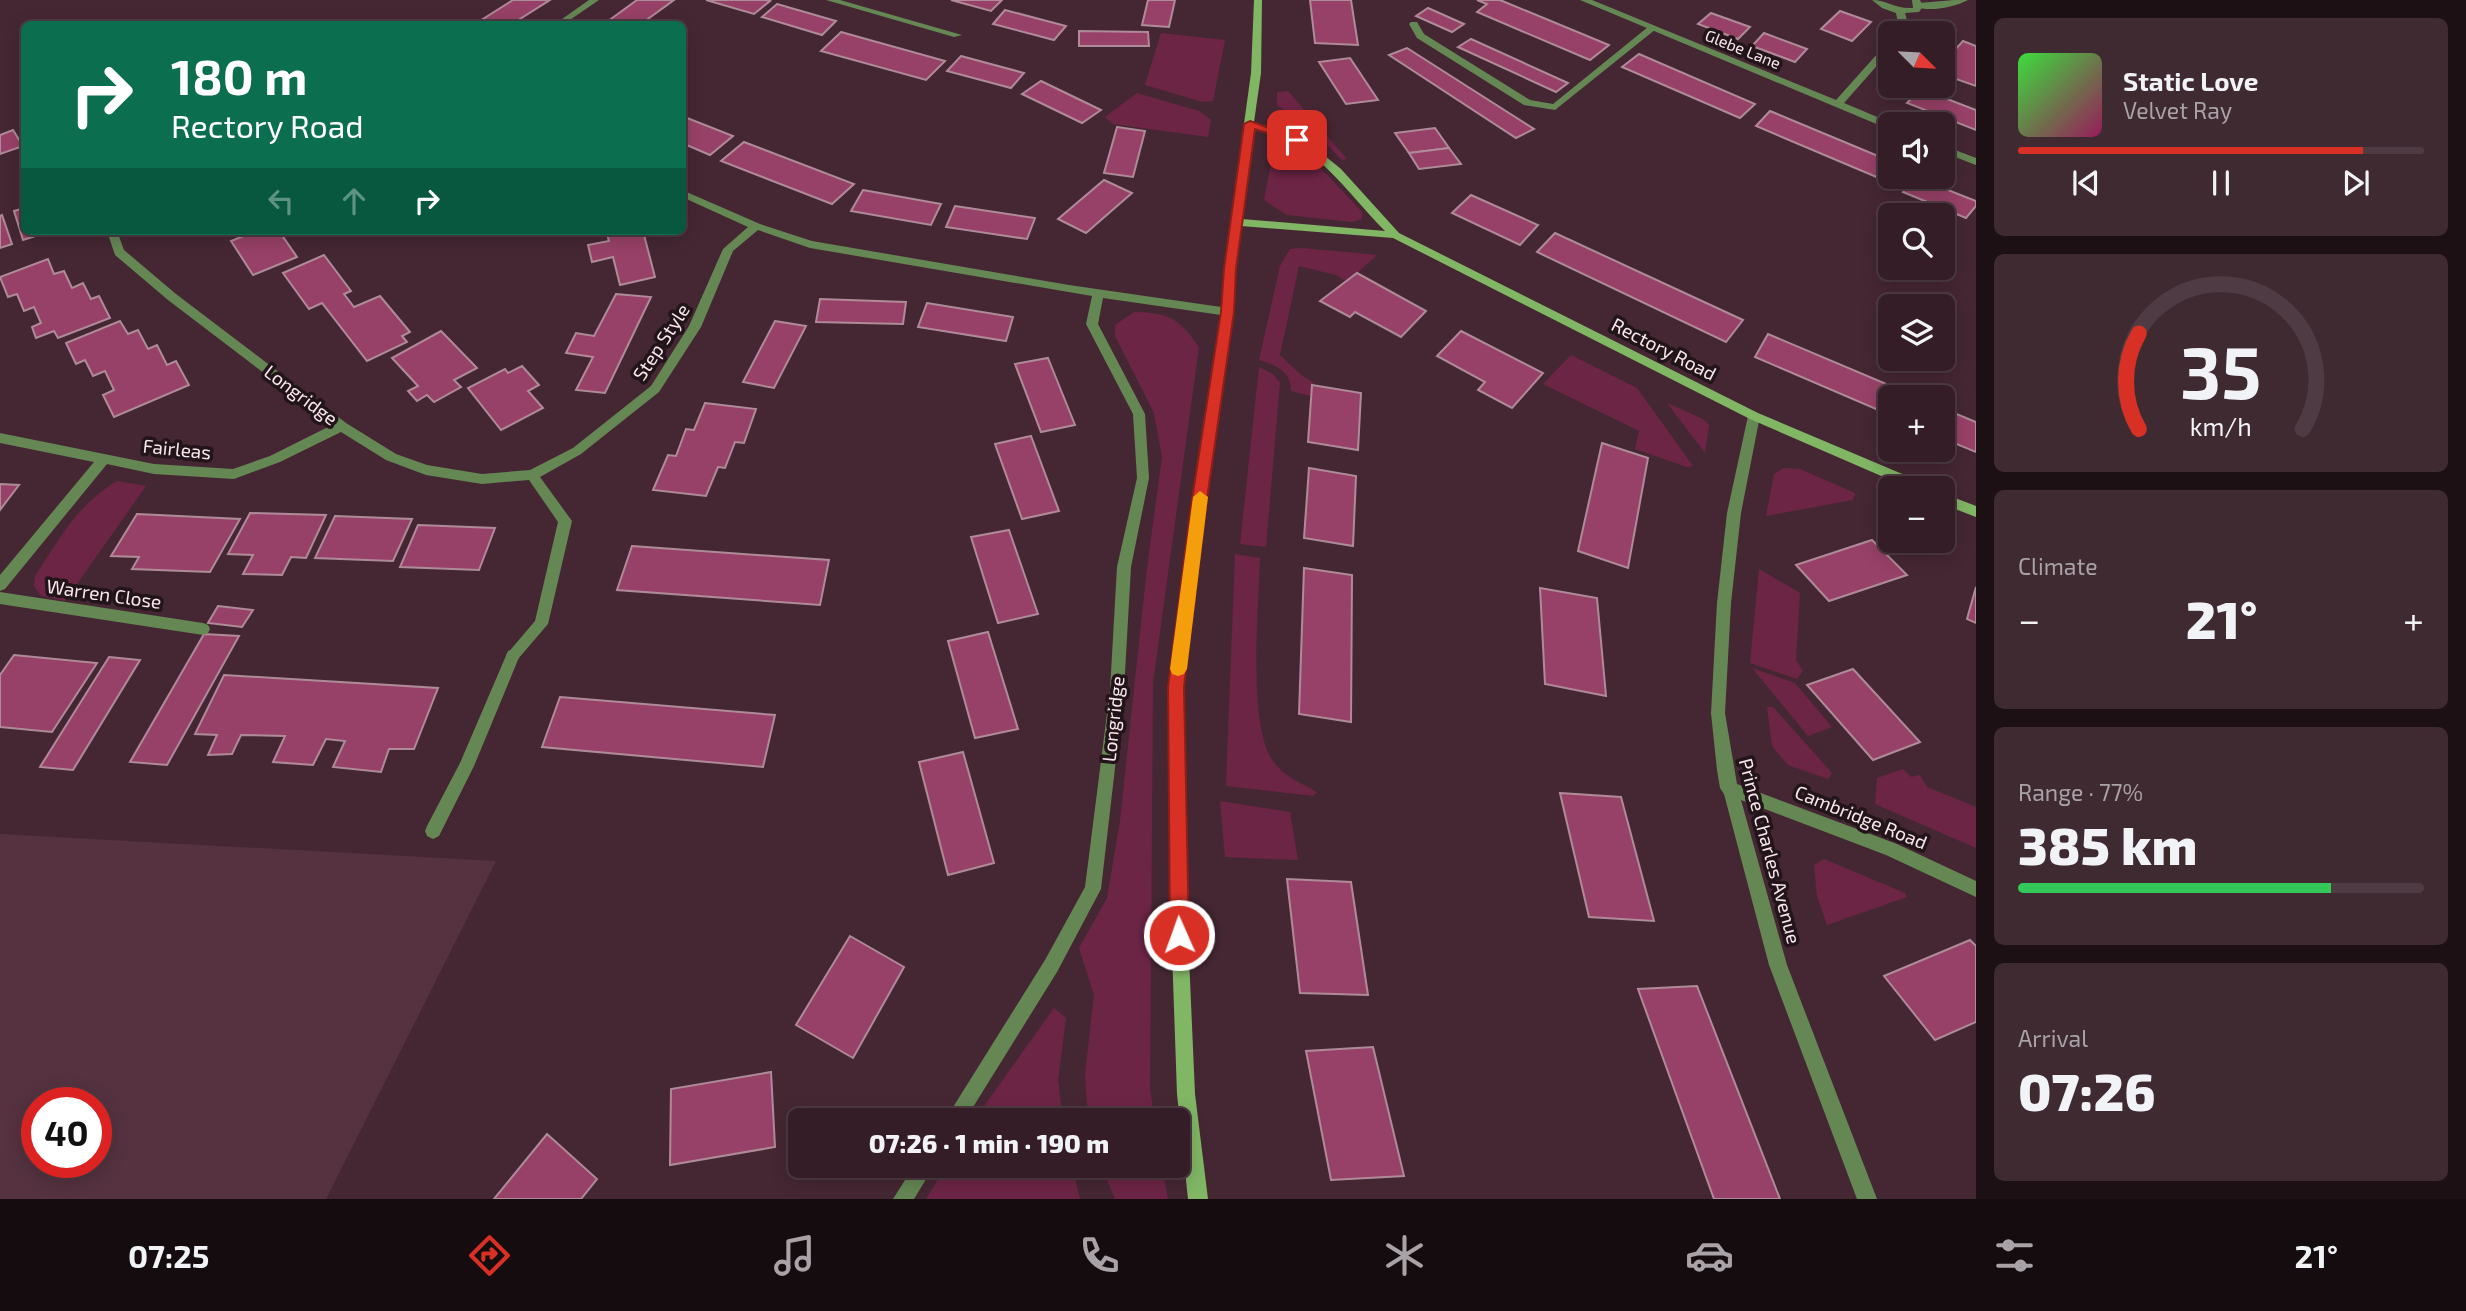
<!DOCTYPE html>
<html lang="en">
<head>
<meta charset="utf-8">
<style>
  body { margin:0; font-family:"Exo 2",sans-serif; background:#3f2a32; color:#f1f3f6; height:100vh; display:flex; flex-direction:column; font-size:26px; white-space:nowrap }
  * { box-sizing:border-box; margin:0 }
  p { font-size:23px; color:#a9a2a7 }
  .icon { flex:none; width:38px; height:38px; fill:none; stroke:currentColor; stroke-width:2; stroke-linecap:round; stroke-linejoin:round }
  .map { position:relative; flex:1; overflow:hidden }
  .sheet { display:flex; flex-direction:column; gap:18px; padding:18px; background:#1d1015; width:490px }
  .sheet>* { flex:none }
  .banner { position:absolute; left:21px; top:21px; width:665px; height:214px; border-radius:10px; box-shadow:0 4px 18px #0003,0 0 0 2px #4e3b43; background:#0b6e4f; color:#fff; overflow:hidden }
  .needle { width:46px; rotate:114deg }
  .controls { position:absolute; left:1878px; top:21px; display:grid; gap:14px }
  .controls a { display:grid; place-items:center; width:77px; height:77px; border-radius:10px; background:#341d26; box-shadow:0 4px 18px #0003,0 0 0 2px #4e3b43; font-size:35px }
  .speed { position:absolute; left:21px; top:1087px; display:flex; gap:14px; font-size:35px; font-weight:700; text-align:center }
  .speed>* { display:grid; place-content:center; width:91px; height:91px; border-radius:50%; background:#341d26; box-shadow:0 4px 18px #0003,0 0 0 2px #4e3b43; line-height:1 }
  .speed .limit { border:10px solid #d22; background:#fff; color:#111 }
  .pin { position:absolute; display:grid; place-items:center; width:60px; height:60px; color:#fff; margin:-30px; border-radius:14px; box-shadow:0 4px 10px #0006 }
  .me { position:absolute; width:77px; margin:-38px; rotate:358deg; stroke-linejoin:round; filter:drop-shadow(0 0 5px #0008) }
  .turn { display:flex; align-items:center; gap:24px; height:147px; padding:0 35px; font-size:32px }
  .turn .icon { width:91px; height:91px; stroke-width:2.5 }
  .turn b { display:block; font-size:49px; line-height:60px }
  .lanes { display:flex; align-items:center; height:66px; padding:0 35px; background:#0003; justify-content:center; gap:35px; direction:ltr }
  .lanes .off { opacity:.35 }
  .big { font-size:52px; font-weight:800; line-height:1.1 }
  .sheet .widget { flex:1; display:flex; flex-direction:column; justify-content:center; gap:10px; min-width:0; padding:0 24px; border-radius:10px; background:#3f2a32 }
  .sheet .dial { align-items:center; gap:0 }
  .dial svg { height:182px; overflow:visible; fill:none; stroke:#4e3b43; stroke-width:7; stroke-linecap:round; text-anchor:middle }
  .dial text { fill:#f1f3f6; stroke:none }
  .song { display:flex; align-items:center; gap:21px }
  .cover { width:84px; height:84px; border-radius:10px; background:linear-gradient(135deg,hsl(120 70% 55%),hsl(330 70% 35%)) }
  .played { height:7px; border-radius:4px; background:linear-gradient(90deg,#d93025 85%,#4e3b43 85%) }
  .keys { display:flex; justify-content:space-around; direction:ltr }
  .heat { display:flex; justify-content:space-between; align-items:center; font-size:38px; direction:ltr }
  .charge { height:10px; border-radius:5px; background:linear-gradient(90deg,#34c759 77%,#4e3b43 0) }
  .trip { position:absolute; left:788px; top:1108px; width:402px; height:70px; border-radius:10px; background:#341d26; box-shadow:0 4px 18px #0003,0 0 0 2px #4e3b43; font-weight:800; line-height:70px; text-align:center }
  .tabs { display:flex; height:112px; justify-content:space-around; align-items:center; background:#150c0f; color:#a9a2a7 }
  .tabs .icon { width:49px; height:49px }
  .tabs .selected { color:#d93025 }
  .tabs b { font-size:32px; color:#f1f3f6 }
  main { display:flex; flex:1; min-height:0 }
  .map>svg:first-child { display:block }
</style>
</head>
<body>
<main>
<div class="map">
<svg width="1976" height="1199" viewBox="0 0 1976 1199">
  <rect width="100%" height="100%" fill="#452733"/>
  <path fill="#563240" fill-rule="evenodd" d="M0 834 496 861 326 1199H0ZM96 1102V1162H37V1102Z"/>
  <g fill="#6d2546">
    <polygon points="1161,33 1225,40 1213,101 1203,102 1145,85"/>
    <polygon points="1288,91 1347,159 1342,160 1311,129 1277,105 1277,92"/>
    <polygon points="1137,93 1199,111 1211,120 1208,137 1113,124 1105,117"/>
    <polygon points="1296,146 1303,149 1362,212 1362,219 1352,222 1287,215 1264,200 1273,151 1279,147"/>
    <path d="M1302 248 1377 255 1347 282 1336 275 1299 266 1280 355 1300 374 1314 383 1311 396 1291 391C1291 371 1276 365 1259 360L1280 266 1290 249Z"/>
    <path d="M1134 312C1169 313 1179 318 1199 347L1153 683 1150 1089 1155 1120H1088L1085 1074 1094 995 1079 948 1107 898 1120 821 1147 568 1162 457 1154 413 1115 336V325Z"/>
    <polygon points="1571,355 1637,388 1693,466 1687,467 1635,449 1639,431 1543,384"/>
    <polygon points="1259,367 1273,374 1280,383 1266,547 1240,544"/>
    <polygon points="1667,403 1703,419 1709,425 1705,453"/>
    <polygon points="1784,468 1800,469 1855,493 1853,500 1766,516 1774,474"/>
    <path d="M117 481 146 486 65 601 40 595 34 586 35 576C60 538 77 505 117 481Z"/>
    <path d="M1235 554 1260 558C1259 606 1247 725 1273 761 1284 777 1301 783 1317 792L1313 796 1226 786Z"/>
    <polygon points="1759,569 1800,593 1796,660 1803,671 1797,679 1750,663"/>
    <polygon points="1752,668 1795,683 1832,727 1808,736"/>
    <polygon points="1767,707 1773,707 1832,773 1828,779 1788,765 1772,746"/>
    <polygon points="1903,769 1911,777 1920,775 1927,787 1976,807 1976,848 1875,804 1877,778"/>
    <polygon points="1220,801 1290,812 1298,860 1225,857"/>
    <polygon points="1824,859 1905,893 1907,897 1827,925 1817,896 1814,865"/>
    <polygon points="1054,1008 1066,1018 1058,1080 1063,1120 974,1120"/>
    <polygon points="946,1166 1072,1166 1080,1199 926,1199"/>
    <polygon points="1101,1166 1162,1166 1168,1199 1115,1199"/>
  </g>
  <g fill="#984168" stroke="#af8a98" stroke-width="2">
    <polygon points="513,0 550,0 512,24 497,24 483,19"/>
    <polygon points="637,0 674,0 641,24 604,24"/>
    <polygon points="706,0 765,0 770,1 754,14"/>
    <polygon points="951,0 1002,0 991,11"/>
    <polygon points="1148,0 1175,0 1169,27 1142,25"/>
    <polygon points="1310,0 1351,0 1358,45 1315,43"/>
    <polygon points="1477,0 1500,0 1609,45 1590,60 1477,12 1487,4"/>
    <polygon points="777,4 836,21 822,35 762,17"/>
    <polygon points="1428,8 1464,24 1452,32 1416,16"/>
    <polygon points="1005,10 1066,26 1054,40 993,24"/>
    <polygon points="1840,11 1871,22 1852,41 1821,29"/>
    <polygon points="1711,13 1750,27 1738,39 1698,24"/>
    <polygon points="1079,31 1148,32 1149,46 1079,46"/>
    <polygon points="841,32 945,61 926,80 821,51"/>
    <polygon points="1764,33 1807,49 1795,62 1752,46"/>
    <polygon points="1471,39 1568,83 1556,92 1458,47"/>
    <polygon points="1963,41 1976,46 1976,86 1942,74 1942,64"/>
    <polygon points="1407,48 1534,129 1516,138 1389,55"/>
    <polygon points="1639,54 1755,104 1740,118 1622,67"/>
    <polygon points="961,56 1024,73 1011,88 947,71"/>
    <polygon points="1350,58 1378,100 1346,104 1319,62"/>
    <polygon points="1041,81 1101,110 1082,123 1022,94"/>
    <polygon points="1921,89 1976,110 1976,130 1907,103"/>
    <polygon points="1770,111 1890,161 1890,177 1886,181 1756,126"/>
    <polygon points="682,116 733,136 710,155 682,143"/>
    <polygon points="1117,127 1145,131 1133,177 1104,173"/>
    <polygon points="1435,128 1449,148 1409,153 1395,133"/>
    <polygon points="13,130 23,146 0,154 0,135"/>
    <polygon points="744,142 854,184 832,204 721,161"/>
    <polygon points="1449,148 1461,164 1419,169 1409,153"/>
    <polygon points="1915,177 1976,201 1976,206 1966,218 1903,192"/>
    <polygon points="1104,180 1132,193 1086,233 1058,219"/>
    <polygon points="863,190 941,204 931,225 851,211"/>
    <polygon points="1471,195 1538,225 1520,245 1452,213"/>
    <polygon points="955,206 1035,218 1027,239 946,227"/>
    <polygon points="24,208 24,231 51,231 23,240 14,211"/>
    <polygon points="2,215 12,244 0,248 0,216"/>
    <polygon points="256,231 279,231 297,257 253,275 231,241"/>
    <polygon points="606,231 643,231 655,277 620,285 613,257 592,262 588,245 609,241"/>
    <polygon points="1555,233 1743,320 1726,342 1537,252"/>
    <polygon points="324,255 351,291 344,294 354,307 380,296 410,332 402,336 407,342 367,361 322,303 309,309 283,273"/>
    <polygon points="48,259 54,274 64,271 72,288 83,283 91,299 99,296 110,318 58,338 54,331 36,338 32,327 41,323 34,307 24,311 17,294 8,297 0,277"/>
    <polygon points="1357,273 1426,311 1401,337 1355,312 1350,317 1320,301"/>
    <polygon points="616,294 651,297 605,393 576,390 593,357 566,353 576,333 594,336"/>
    <polygon points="820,299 906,302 903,324 816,322"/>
    <polygon points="927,303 1013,317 1006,341 918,327"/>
    <polygon points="120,321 128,334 138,330 148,349 157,345 167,365 176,361 189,385 114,417 103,395 114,390 105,371 93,376 85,360 76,364 66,343"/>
    <polygon points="775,321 806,326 774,388 743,382"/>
    <polygon points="441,331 477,368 454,380 461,387 434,402 427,395 417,401 408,391 418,386 392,358"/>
    <polygon points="1461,331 1543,373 1512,408 1478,390 1485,382 1437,356"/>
    <polygon points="1768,334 1917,397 1890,397 1890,415 1755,357"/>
    <polygon points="1048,358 1075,425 1041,432 1015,364"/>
    <polygon points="522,366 539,385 528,391 543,408 501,430 468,388 505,369 508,373"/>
    <polygon points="1312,385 1361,393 1358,450 1308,442"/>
    <polygon points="705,403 756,409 744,443 735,442 725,468 718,467 706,496 653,490 668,455 676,456 686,429 694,430"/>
    <polygon points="1942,408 1976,422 1976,452 1942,438"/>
    <polygon points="1031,436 1059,511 1022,519 995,444"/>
    <polygon points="1602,443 1648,458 1628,568 1578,551"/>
    <polygon points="1309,468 1356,476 1353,546 1304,538"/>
    <polygon points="0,484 19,485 0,510"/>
    <polygon points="250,513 326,515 306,558 291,557 282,575 243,574 253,555 228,554"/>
    <polygon points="137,514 240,519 210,572 132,569 139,557 111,556"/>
    <polygon points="335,516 412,519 393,561 315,558"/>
    <polygon points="418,525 495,528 479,570 400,567"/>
    <polygon points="1009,530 1038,614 998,623 971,537"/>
    <polygon points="1872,540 1907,575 1829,601 1796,565"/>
    <polygon points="632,546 829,560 820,605 617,590"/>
    <polygon points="1304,568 1352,575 1351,722 1299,714"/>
    <polygon points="1976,587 1976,623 1967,619"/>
    <polygon points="1540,588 1597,598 1606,696 1545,684"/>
    <polygon points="218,606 253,610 242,627 208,623"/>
    <polygon points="988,632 1018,729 975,738 948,641"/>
    <polygon points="204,634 239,636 167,765 130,762"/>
    <polygon points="14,655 97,663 52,732 0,727 0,675"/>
    <polygon points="109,657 140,660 73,770 40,767"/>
    <polygon points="1853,669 1920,742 1873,760 1807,685"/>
    <polygon points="224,675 438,688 414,749 389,749 381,772 333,767 345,741 326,739 313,765 273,762 285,736 241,735 232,754 208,755 217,735 195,734"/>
    <polygon points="560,697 775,715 763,767 542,747"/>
    <polygon points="963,752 994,863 948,875 919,762"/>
    <polygon points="1560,793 1621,797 1654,921 1589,917"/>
    <polygon points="1287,879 1351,882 1368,995 1300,993"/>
    <polygon points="850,936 904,967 853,1058 796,1025"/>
    <polygon points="1970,940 1976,946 1976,1022 1935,1040 1884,976"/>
    <polygon points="1697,986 1780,1199 1714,1199 1638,989"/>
    <polygon points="1373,1047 1404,1176 1331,1180 1306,1051"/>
    <polygon points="771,1072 775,1147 670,1165 671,1089"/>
    <polygon points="547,1134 597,1179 581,1199 494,1199"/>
  </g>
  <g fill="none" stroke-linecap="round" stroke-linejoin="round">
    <g fill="#658754" fill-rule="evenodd">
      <path d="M1954 0H1968C1955 7 1928 13 1915 6L1919 3Z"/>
      <polygon points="1411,22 1417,22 1424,34 1530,100 1553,104 1648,27 1656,29 1555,110 1524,105 1417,38 1409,24"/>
      <polygon points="513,649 518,651 520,655 474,766 439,836 433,839 427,836 425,831 427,826 460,763 508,651"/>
    </g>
    <g fill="#658754" fill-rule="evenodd">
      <polygon points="589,0 599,0 564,24 555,24"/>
      <polygon points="826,0 840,0 962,35 954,37"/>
      <polygon points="1580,0 1592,0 1836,100 1887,43 1890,42 1890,51 1844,103 1894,124 1890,124 1890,129 1886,128"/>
      <path d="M1872 0C1887 0 1894 9 1913 8L1912 0H1920L1923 6 1919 12 1905 13 1909 28 1905 33H1896L1899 28 1896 13 1882 8Z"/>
      <polygon points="1942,145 1976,158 1976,165 1942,152"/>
      <polygon points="682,190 760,224 812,241 1069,285 1228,308 1234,312 1228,316 1103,298 1098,324 1145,414 1149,478 1131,567 1124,690 1101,889 1057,972 965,1120 945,1120 1045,960 1085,887 1110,690 1117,567 1137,478 1133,414 1086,324 1092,296 810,248 758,230 733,251 701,327 659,392 581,454 540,477 572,521 548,624 518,659 513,661 508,659 506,655 535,621 558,522 529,480 482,484 426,475 386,460 341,432 280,462 234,479 154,474 107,464 5,589 0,591 0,575 94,462 0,443 0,433 154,464 233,469 270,456 332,425 168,300 115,255 107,231 117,231 124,250 176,294 346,423 396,454 427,465 482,474 530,470 573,448 651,386 689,326 723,249 748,227 682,197"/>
      <polygon points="1754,411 1760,416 1741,513 1731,603 1725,713 1737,784 1897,844 1976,881 1976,897 1886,855 1741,800 1787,965 1877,1199 1857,1199 1769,965 1724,794 1720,788 1717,770 1711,713 1717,603 1727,513 1748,416"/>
      <polygon points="0,592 203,623 208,625 210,629 208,633 203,635 0,604"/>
      <polygon points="914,1166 934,1166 914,1199 893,1199"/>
    </g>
    <g fill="#81b665" fill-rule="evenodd">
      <path d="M1254 0H1262L1261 73 1254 122 1294 135 1314 147 1341 169 1399 233 1758 413 1926 484 1928 488H1909L1750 419 1393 238 1241 226 1236 269 1234 312 1206 506 1183 687 1185 866 1195 1094 1208 1199H1188L1177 1094 1169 866V687L1192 506 1222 312 1224 269 1251 73ZM1254 128C1324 150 1337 182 1385 231L1242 219Z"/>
      <polygon points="1942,493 1976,506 1976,517 1942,504"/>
    </g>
  </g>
  <polygon fill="#d93025" stroke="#8d1f18" stroke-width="2" points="1250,121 1302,140 1297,143 1255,129 1236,269 1234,312 1206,506 1184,687 1189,935 1186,942 1179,945 1172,942 1170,935 1168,687 1191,506 1221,312 1224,269 1244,124"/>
  <polygon fill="#f59e0b" points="1200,491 1208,497 1187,669 1184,674 1178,676 1172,674 1170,669 1193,497"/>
  <g text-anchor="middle" stroke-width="7" stroke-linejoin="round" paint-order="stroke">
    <g font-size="16" fill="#fae6ed" stroke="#22151a">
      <text transform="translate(1743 49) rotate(22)" y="6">Glebe Lane</text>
    </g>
    <g font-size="19" fill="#fae6ed" stroke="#22151a">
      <text transform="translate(661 342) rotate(-57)" y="7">Step Style</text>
      <text transform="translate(1664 349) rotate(27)" y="7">Rectory Road</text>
      <text transform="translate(301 395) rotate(37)" y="7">Longridge</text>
      <text transform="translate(177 449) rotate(6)" y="7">Fairleas</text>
      <text transform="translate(104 594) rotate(8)" y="7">Warren Close</text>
      <text transform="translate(1113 719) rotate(-84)" y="7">Longridge</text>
      <text transform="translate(1861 817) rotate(22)" y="7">Cambridge Road</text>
      <text transform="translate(1770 851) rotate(75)" y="7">Prince Charles Avenue</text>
    </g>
  </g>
</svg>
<div class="controls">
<a><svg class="needle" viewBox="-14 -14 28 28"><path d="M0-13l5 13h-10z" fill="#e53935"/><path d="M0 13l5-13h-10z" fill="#a9a2a7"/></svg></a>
<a><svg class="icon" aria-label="sound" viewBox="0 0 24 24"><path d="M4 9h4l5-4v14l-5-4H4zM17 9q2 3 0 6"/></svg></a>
<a><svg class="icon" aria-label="search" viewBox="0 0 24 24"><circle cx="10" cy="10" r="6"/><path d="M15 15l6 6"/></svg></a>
<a><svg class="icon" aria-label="layers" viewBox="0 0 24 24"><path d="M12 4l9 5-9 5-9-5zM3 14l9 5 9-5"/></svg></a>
<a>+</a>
<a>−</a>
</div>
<div class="speed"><div class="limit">40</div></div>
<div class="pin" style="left:1297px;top:140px;background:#d93025"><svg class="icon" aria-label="arrive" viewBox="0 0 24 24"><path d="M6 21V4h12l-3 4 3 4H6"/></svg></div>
<svg class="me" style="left:1179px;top:935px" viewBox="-20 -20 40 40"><circle r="17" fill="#d93025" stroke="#fff" stroke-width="3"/><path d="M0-11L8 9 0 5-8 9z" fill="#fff"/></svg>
<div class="trip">07:26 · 1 min · 190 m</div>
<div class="banner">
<div class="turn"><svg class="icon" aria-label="right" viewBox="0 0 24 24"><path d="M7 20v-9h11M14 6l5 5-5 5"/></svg><div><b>180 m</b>Rectory Road</div></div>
<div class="lanes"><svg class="icon off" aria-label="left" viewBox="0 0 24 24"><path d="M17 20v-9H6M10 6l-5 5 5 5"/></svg><svg class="icon off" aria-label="ahead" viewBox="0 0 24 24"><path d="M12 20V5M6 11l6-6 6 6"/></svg><svg class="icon" aria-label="right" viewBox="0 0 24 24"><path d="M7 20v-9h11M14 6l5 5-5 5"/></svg></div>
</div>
</div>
<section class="sheet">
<div class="widget">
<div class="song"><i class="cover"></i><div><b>Static Love</b><p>Velvet Ray</p></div></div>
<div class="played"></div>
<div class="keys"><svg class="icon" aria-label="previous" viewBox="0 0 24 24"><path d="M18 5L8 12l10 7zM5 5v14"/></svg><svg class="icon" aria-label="pause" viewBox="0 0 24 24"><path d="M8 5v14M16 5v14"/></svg><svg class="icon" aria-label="next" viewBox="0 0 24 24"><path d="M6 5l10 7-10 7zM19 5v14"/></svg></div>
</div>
<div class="widget dial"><svg viewBox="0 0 100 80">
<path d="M14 69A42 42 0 1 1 86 69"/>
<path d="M14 69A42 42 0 0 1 14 27" stroke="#d93025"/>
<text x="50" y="56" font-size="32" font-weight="700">35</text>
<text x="50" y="72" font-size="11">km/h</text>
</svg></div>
<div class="widget"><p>Climate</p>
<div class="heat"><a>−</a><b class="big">21°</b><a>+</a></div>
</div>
<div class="widget"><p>Range · 77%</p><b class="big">385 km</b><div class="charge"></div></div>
<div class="widget"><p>Arrival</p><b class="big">07:26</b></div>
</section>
</main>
<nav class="tabs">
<b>07:25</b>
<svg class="icon selected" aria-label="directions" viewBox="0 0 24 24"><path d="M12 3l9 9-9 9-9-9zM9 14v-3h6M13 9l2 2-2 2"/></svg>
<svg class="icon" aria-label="music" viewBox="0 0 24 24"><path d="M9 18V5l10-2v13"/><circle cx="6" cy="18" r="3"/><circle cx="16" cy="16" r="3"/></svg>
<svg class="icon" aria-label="phone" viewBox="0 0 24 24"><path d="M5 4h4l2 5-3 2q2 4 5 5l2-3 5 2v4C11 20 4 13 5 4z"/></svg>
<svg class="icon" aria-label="climate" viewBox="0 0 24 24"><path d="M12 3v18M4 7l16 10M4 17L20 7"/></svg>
<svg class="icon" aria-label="car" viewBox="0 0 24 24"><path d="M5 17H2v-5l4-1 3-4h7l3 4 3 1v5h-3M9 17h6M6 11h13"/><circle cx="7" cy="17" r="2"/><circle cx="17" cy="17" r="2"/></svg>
<svg class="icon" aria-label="filters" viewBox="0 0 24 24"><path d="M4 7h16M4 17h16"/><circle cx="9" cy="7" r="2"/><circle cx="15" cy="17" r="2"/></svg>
<b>21°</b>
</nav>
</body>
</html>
